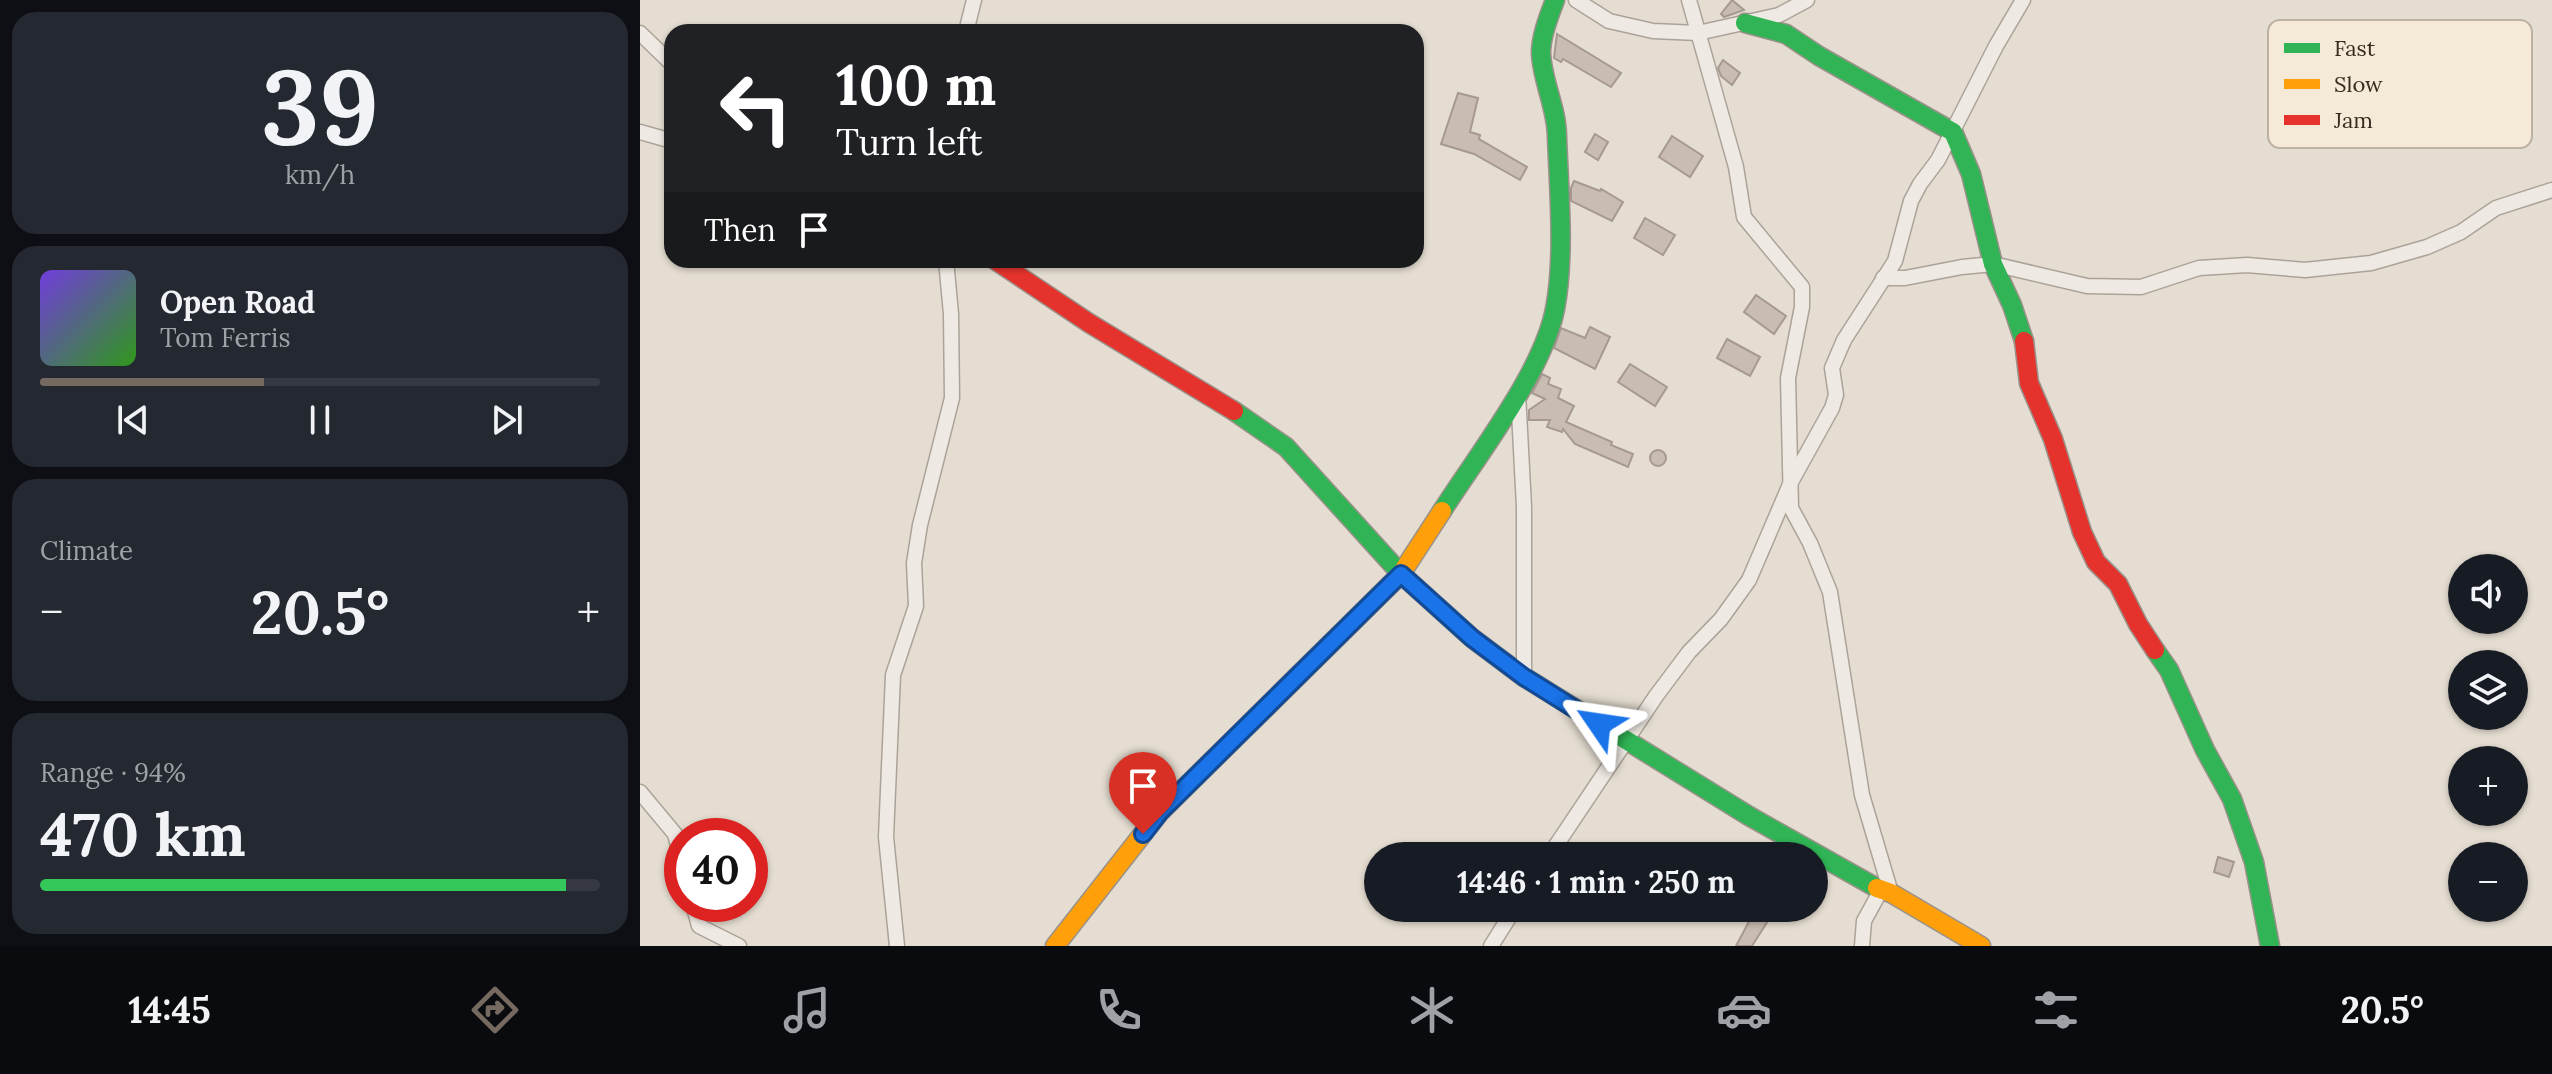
<!DOCTYPE html>
<html lang="en">
<head>
<meta charset="utf-8">
<style>
  body { margin:0; font-family:Lora,serif; background:#242831; color:#f1f3f6; height:100vh; display:flex; flex-direction:column; font-size:30px; white-space:nowrap }
  * { box-sizing:border-box; margin:0 }
  p { font-size:26px; color:#9ea1a6 }
  .icon { flex:none; width:44px; height:44px; fill:none; stroke:currentColor; stroke-width:2; stroke-linecap:round; stroke-linejoin:round }
  .map { position:relative; flex:1; overflow:hidden }
  .panel { display:flex; flex-direction:column; gap:12px; padding:12px; background:#0d0f14; width:640px }
  .panel>* { flex:none }
  .hud { position:absolute; left:24px; top:24px; width:760px; height:244px; border-radius:24px; box-shadow:0 2px 6px #0004; background:#202124; color:#fff; overflow:hidden }
  .buttons { position:absolute; left:1808px; top:554px; display:grid; gap:16px }
  .buttons a { display:grid; place-items:center; width:80px; height:80px; border-radius:50%; background:#171b24; box-shadow:0 2px 6px #0004; font-size:40px }
  .speed { position:absolute; left:24px; top:818px; display:flex; gap:16px; font-size:40px; font-weight:700; text-align:center }
  .speed>* { display:grid; place-content:center; width:104px; height:104px; border-radius:50%; background:#171b24; box-shadow:0 2px 6px #0004; line-height:1 }
  .speed .limit { border:12px solid #d22; background:#fff; color:#111 }
  .pin { position:absolute; display:grid; place-items:center; width:68px; height:68px; color:#fff; margin:-82px -34px; border-radius:50% 50% 50% 0; rotate:-45deg; box-shadow:0 0 8px #0007 }
  .pin .icon { rotate:45deg }
  .me { position:absolute; width:88px; margin:-44px; rotate:302deg; stroke-linejoin:round; filter:drop-shadow(0 0 6px #0008) }
  .turn { display:flex; align-items:center; gap:28px; height:168px; padding:0 40px; font-size:36px }
  .turn .icon { width:104px; height:104px; stroke-width:2.5 }
  .turn b { display:block; font-size:56px; line-height:68px }
  .then { display:flex; align-items:center; height:76px; padding:0 40px; background:#0003; gap:16px; font-size:30px }
  .big { font-size:60px; font-weight:800; line-height:1.1 }
  .panel .widget { flex:1; display:flex; flex-direction:column; justify-content:center; gap:12px; min-width:0; padding:0 28px; border-radius:24px; background:#242831 }
  .panel .dial { align-items:center; gap:0 }
  .dial b { font-size:104px; line-height:1 }
  .song { display:flex; align-items:center; gap:24px }
  .cover { width:96px; height:96px; border-radius:12px; background:linear-gradient(135deg,hsl(260 70% 55%),hsl(110 70% 35%)) }
  .played { height:8px; border-radius:4px; background:linear-gradient(90deg,#76695f 40%,#363941 40%) }
  .keys { display:flex; justify-content:space-around; direction:ltr }
  .heat { display:flex; justify-content:space-between; align-items:center; font-size:44px; direction:ltr }
  .charge { height:12px; border-radius:6px; background:linear-gradient(90deg,#34c759 94%,#363941 0) }
  .trip { position:absolute; left:724px; top:842px; width:464px; height:80px; border-radius:40px; background:#171b24; box-shadow:0 2px 6px #0004; font-weight:800; line-height:80px; text-align:center }
  .tabs { display:flex; height:128px; justify-content:space-around; align-items:center; background:#090b0e; color:#9ea1a6 }
  .tabs .icon { width:56px; height:56px }
  .tabs .current { color:#76695f }
  .tabs b { font-size:36px; color:#f1f3f6 }
  main { display:flex; flex:1; min-height:0 }
  .map>svg:first-child { display:block }
</style>
</head>
<body>
<main>
<section class="panel">
<div class="widget dial"><b>39</b><p>km/h</p></div>
<div class="widget">
<div class="song"><i class="cover"></i><div><b>Open Road</b><p>Tom Ferris</p></div></div>
<div class="played"></div>
<div class="keys"><svg class="icon" aria-label="previous" viewBox="0 0 24 24"><path d="M18 5L8 12l10 7zM5 5v14"/></svg><svg class="icon" aria-label="pause" viewBox="0 0 24 24"><path d="M8 5v14M16 5v14"/></svg><svg class="icon" aria-label="next" viewBox="0 0 24 24"><path d="M6 5l10 7-10 7zM19 5v14"/></svg></div>
</div>
<div class="widget"><p>Climate</p>
<div class="heat"><a>−</a><b class="big">20.5°</b><a>+</a></div>
</div>
<div class="widget"><p>Range · 94%</p><b class="big">470 km</b><div class="charge"></div></div>
</section>
<div class="map">
<svg width="1912" height="946" viewBox="0 0 1912 946">
  <rect width="100%" height="100%" fill="#e5ddd1"/>
  <g fill="#c9bcb2" stroke="#a69990" stroke-width="2">
    <polygon points="1092,0 1104,10 1084,17 1081,14"/>
    <polygon points="917,34 981,73 971,87 923,59 921,62 914,58"/>
    <polygon points="1083,60 1100,73 1092,85 1081,76 1078,68"/>
    <polygon points="818,93 838,98 830,132 840,135 839,139 887,167 880,180 834,154 801,144"/>
    <polygon points="955,134 968,142 958,160 945,152"/>
    <polygon points="1032,136 1063,156 1050,177 1019,157"/>
    <polygon points="934,181 960,191 961,189 983,202 972,221 931,201 931,188"/>
    <polygon points="1005,218 1035,235 1023,255 994,238"/>
    <polygon points="1116,295 1146,316 1134,334 1104,312"/>
    <polygon points="950,327 970,337 955,369 914,348 921,328 945,338"/>
    <polygon points="1087,339 1120,357 1110,376 1077,358"/>
    <polygon points="990,364 1027,387 1015,406 978,382"/>
    <polygon points="902,374 910,378 908,384 921,389 918,398 934,406 926,422 972,442 971,445 993,454 988,467 935,444 923,429 922,432 907,427 910,420 889,420 889,410 905,399 892,393"/>
    <circle cx="1018" cy="458" r="8"/>
    <polygon points="1578,857 1594,862 1589,877 1574,872"/>
    <polygon points="1102,908 1136,908 1112,946 1096,946 1113,914"/>
  </g>
  <g fill="none" stroke-linecap="round" stroke-linejoin="round">
    <g stroke="#aba399" stroke-width="17">
      <g id="street">
        <polyline points="936,0 969,21 1013,31 1058,33 1139,15 1167,0"/>
        <polyline points="1049,0 1096,167 1104,217 1162,287 1162,307 1148,378 1151,508 1170,543 1190,592 1222,795 1251,893"/>
        <polyline points="326,32 334,0"/>
        <polyline points="0,33 32,64"/>
        <polyline points="0,132 32,141"/>
        <polyline points="1243,278 1265,278 1322,267 1353,264 1447,286 1501,287 1559,268 1607,265 1665,270 1731,263 1787,247 1821,232 1856,208 1912,190"/>
        <polyline points="878,393 884,507 884,677"/>
        <polyline points="0,792 35,834 42,862"/>
        <polyline points="909,856 1016,696 1049,652 1081,619 1109,580 1151,482 1192,408 1196,395 1192,368 1204,340 1255,261 1271,201 1280,184 1298,160 1356,46 1383,0"/>
        <polyline points="53,904 59,926 99,946"/>
        <polyline points="257,946 246,837 253,675 276,606 274,563 280,525 312,398 311,314 306,260"/>
        <polyline points="851,946 875,908"/>
        <polyline points="1222,946 1224,921 1241,890"/>
      </g>
    </g>
    <g stroke="#9a928a" stroke-width="21">
      <g id="fast">
        <polyline points="1105,23 1146,34 1179,56 1313,132 1331,174 1353,264 1372,305 1384,341"/>
        <polyline points="594,411 646,447 761,574 832,638 884,677 1109,816 1237,888"/>
        <path d="M802 511C837 456 903 372 915 309 925 258 919 190 917 137 917 108 902 81 901 53 901 36 909 16 915 0"/>
        <polyline points="1515,650 1529,670 1565,750 1592,799 1614,862 1630,946"/>
      </g>
    </g>
    <g stroke="#9a928a" stroke-width="21">
      <g id="slow">
        <polyline points="1237,888 1251,893 1341,946"/>
        <polyline points="415,946 520,812 761,574 802,511"/>
      </g>
    </g>
    <g stroke="#9a928a" stroke-width="21">
      <g id="jam">
        <polyline points="355,260 449,323 594,411"/>
        <polyline points="1384,341 1389,383 1413,439 1442,532 1456,562 1478,584 1498,624 1515,650"/>
      </g>
    </g>
    <use href="#street" stroke="#eee9e2" stroke-width="14"/>
    <use href="#fast" stroke="#30b455" stroke-width="18"/>
    <use href="#slow" stroke="#ff9f0a" stroke-width="18"/>
    <use href="#jam" stroke="#e5322d" stroke-width="18"/>
  </g>
  <g fill="none" stroke-linecap="round" stroke-linejoin="round">
    <g stroke="#114b97" stroke-width="20">
      <polyline id="route" points="503,834 520,812 761,574 832,638 884,677 959,724"/>
    </g>
    <use href="#route" stroke="#1a73e8" stroke-width="14"/>
  </g>
  <rect x="1628" y="20" width="264" height="128" rx="12" fill="#f5ead8" stroke="#bdb1a1" stroke-width="2"/>
  <rect x="1644" y="43" width="36" height="10" fill="#30b455"/>
  <rect x="1644" y="79" width="36" height="10" fill="#ff9f0a"/>
  <rect x="1644" y="115" width="36" height="10" fill="#e5322d"/>
  <g font-size="22" fill="#3a2b21">
    <text x="1694" y="56">Fast</text>
    <text x="1694" y="92">Slow</text>
    <text x="1694" y="128">Jam</text>
  </g>
</svg>
<div class="buttons">
<a><svg class="icon" aria-label="sound" viewBox="0 0 24 24"><path d="M4 9h4l5-4v14l-5-4H4zM17 9q2 3 0 6"/></svg></a>
<a><svg class="icon" aria-label="layers" viewBox="0 0 24 24"><path d="M12 4l9 5-9 5-9-5zM3 14l9 5 9-5"/></svg></a>
<a>+</a>
<a>−</a>
</div>
<div class="speed"><div class="limit">40</div></div>
<div class="pin" style="left:503px;top:834px;background:#d93025"><svg class="icon" aria-label="arrive" viewBox="0 0 24 24"><path d="M6 21V4h12l-3 4 3 4H6"/></svg></div>
<svg class="me" style="left:959px;top:724px" viewBox="-20 -20 40 40"><path d="M0-17L14 15 0 8-14 15z" fill="#1a73e8" stroke="#fff" stroke-width="4"/></svg>
<div class="trip">14:46 · 1 min · 250 m</div>
<div class="hud">
<div class="turn"><svg class="icon" aria-label="left" viewBox="0 0 24 24"><path d="M17 20v-9H6M10 6l-5 5 5 5"/></svg><div><b>100 m</b>Turn left</div></div>
<div class="then">Then<svg class="icon" aria-label="arrive" viewBox="0 0 24 24"><path d="M6 21V4h12l-3 4 3 4H6"/></svg></div>
</div>
</div>
</main>
<nav class="tabs">
<b>14:45</b>
<svg class="icon current" aria-label="directions" viewBox="0 0 24 24"><path d="M12 3l9 9-9 9-9-9zM9 14v-3h6M13 9l2 2-2 2"/></svg>
<svg class="icon" aria-label="music" viewBox="0 0 24 24"><path d="M9 18V5l10-2v13"/><circle cx="6" cy="18" r="3"/><circle cx="16" cy="16" r="3"/></svg>
<svg class="icon" aria-label="phone" viewBox="0 0 24 24"><path d="M5 4h4l2 5-3 2q2 4 5 5l2-3 5 2v4C11 20 4 13 5 4z"/></svg>
<svg class="icon" aria-label="climate" viewBox="0 0 24 24"><path d="M12 3v18M4 7l16 10M4 17L20 7"/></svg>
<svg class="icon" aria-label="car" viewBox="0 0 24 24"><path d="M5 17H2v-5l4-1 3-4h7l3 4 3 1v5h-3M9 17h6M6 11h13"/><circle cx="7" cy="17" r="2"/><circle cx="17" cy="17" r="2"/></svg>
<svg class="icon" aria-label="filters" viewBox="0 0 24 24"><path d="M4 7h16M4 17h16"/><circle cx="9" cy="7" r="2"/><circle cx="15" cy="17" r="2"/></svg>
<b>20.5°</b>
</nav>
</body>
</html>
